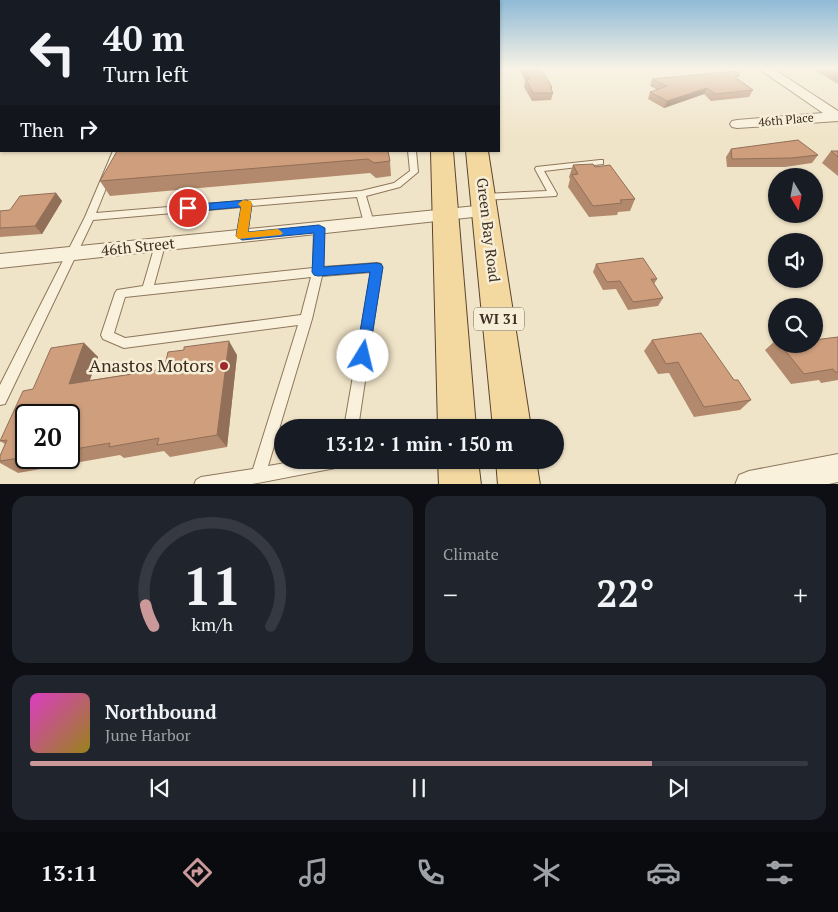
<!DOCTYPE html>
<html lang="en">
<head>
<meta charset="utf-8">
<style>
  body { margin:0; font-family:"PT Serif",serif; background:#20242c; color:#f1f3f6; height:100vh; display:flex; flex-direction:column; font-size:19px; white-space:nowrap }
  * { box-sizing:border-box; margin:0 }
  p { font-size:16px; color:#9ea1a6 }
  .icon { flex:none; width:28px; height:28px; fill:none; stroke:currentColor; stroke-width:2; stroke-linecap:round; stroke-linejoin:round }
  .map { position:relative; height:484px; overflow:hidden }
  .panel { display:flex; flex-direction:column; gap:12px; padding:12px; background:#0d0f14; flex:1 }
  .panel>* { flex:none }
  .top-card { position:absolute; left:0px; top:0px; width:500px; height:152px; box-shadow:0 1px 4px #0004; background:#171b24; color:#f1f3f6; overflow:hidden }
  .needle { width:32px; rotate:170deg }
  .tools { position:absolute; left:768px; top:168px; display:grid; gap:10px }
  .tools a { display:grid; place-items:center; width:55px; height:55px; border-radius:50%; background:#171b24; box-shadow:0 1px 4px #0004; font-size:25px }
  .speed { position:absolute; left:15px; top:404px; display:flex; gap:10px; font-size:25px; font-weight:700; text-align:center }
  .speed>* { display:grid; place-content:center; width:65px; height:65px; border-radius:50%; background:#171b24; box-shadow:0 1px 4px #0004; line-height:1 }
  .speed .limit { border:2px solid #111; border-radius:8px; background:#fff; color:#111 }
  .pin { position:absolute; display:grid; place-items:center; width:42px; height:42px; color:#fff; margin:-21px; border:2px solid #fff; border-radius:50%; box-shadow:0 1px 5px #0007 }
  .me { position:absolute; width:55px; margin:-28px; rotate:9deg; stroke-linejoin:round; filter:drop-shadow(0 0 4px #0008) }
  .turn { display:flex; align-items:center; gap:18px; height:105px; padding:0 20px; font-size:22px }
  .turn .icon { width:65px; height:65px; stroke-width:2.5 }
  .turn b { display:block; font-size:35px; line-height:42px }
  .then { display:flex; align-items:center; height:48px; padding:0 20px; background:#0003; gap:10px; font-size:19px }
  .big { font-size:38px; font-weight:800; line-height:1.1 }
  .panel .widget { flex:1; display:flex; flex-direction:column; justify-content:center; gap:8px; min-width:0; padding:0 18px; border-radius:15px; background:#20242c }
  .panel .dial { align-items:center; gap:0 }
  .dial svg { height:130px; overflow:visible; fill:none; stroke:#363941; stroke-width:7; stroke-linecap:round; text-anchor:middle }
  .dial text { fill:#f1f3f6; stroke:none }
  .song { display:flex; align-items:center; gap:15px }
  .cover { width:60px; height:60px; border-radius:8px; background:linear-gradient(135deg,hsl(310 70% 55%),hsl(50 70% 35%)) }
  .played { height:5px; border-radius:2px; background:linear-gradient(90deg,#cc999b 80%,#363941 80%) }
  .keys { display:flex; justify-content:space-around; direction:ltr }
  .heat { display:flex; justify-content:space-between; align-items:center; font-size:28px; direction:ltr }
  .panel .tiles { flex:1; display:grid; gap:12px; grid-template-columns:1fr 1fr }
  .widget:last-child { grid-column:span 2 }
  .trip { position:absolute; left:274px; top:419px; width:290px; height:50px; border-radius:25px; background:#171b24; box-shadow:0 1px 4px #0004; font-weight:800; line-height:50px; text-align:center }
  .tab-bar { display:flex; height:80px; justify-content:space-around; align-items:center; background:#090b0e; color:#9ea1a6 }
  .tab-bar .icon { width:35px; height:35px }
  .tab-bar .current { color:#cc999b }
  .tab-bar b { font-size:22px; color:#f1f3f6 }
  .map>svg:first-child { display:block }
</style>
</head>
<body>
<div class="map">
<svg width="838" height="485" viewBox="0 0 838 485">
  <rect width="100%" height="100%" fill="#f0e4c8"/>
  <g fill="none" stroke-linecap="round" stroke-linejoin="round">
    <g stroke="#8d765c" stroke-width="2">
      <g id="service">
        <polygon points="113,151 121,151 96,213 361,191 394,183 410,171 408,151 416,151 418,172 400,187 366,196 374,223 369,226 364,223 357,197 251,206 247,236 242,240 237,236 242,207 93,220 5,404 0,405 0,385 85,217"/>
        <polygon points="600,160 603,160 603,164 544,171 557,194 556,196 484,200 479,197 484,194 547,191 535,169 536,167"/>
        <path d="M319 225 324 228 323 267 377 263 381 264 382 267 358 428H344L371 272 322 276 312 319 268 466 303 460H353L351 465 247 485H194L196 480 201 477 253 469 298 325 124 348 103 339 101 335 115 293 117 290 143 286 155 245 160 241 165 245 154 285 313 268 314 228ZM311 277 301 315 125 338 114 333 125 297Z"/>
      </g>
    </g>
    <g stroke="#8d765c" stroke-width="2">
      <g id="minor">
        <polygon points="759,69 774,69 838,111 838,121 737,128 732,127 730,124 732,121 737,120 823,113"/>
        <polygon points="486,205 492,207 495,211 492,215 0,268 0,254"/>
        <polygon points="838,454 838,482 824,485 735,485 739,475 749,471"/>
      </g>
    </g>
    <g stroke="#5b4430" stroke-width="2">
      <g id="primary">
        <polygon points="431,151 453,151 476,428 438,428"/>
        <polygon points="466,151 488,151 531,428 493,428"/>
        <polygon points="438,460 478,460 481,485 439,485"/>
        <polygon points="496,460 536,460 540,485 498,485"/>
      </g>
    </g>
    <use href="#service" fill="#faf1dc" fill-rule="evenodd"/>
    <use href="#minor" fill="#faf1dc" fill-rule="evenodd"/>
    <use href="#primary" fill="#f3d9a0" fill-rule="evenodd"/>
  </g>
  <g fill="#b2896c" fill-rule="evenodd">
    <polygon points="519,69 539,69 552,87 552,91 553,93 551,100 532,101 524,87 525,81"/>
    <polygon points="813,69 838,69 838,84"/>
    <polygon points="652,79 738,79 753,90 749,97 711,101 704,94 664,108 648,99 650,92 658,90 650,86"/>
    <polygon points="731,149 818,155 812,163 785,167 727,167 726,157"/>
    <polygon points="388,151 390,161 391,176 376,178 370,173 110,196 100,181"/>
    <polygon points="831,151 838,151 838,176 822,163"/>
    <polygon points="573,165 595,167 635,199 630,211 618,212 617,215 589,217 568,187 570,179 569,177"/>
    <polygon points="56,193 62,201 42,234 0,237 0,211 10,210"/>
    <polygon points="596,264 657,279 654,284 663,298 658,306 628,310 616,289 603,290 593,272"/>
    <polygon points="838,337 838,380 821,383 819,380 791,384 765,350 776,340 776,344 814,344"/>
    <polygon points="652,340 734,380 751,400 740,410 694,417 669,373 658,374 644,351"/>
    <path d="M84 343 98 357 90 380 164 369 237 355 227 447 170 457 164 451 124 458 120 455 18 473 0 463V456L5 444 0 441 33 389ZM26 415H69V458H26Z"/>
  </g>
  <g fill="#916f58">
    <polygon points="707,88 704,94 664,108 667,101"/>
    <polygon points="56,193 62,201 42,234 35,226"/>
    <polygon points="229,341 237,355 227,447 217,435"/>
    <polygon points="84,343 98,357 84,396 69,384"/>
  </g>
  <g fill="#cf9f7d" stroke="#916f58">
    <polygon points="524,69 539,69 540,72 543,72 552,87 550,87 553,93 533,93 526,79 530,79"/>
    <polygon points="828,69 838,69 838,75"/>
    <polygon points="738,71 739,76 735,77 753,90 715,94 707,88 667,101 650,92 667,86 652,79"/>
    <polygon points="798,140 818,155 791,158 732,159 731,149"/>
    <polygon points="117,151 388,151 390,161 374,163 368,159 100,181"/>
    <polygon points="831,151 838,151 838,157"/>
    <polygon points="593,164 595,167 610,165 635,199 620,200 622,203 593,206 572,175 578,174 573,165"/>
    <polygon points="56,193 35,226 0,228 0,211 10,210 20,196"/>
    <polygon points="643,258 657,279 651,279 663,298 633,302 620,281 607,282 596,264"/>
    <polygon points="701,333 734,380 738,380 751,400 704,407 678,362 666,364 652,340"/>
    <polygon points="838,337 838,372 835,372 833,369 804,374 780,344 814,344 814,340"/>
    <polygon points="229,341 217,435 157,445 159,438 109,447 110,443 69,450 69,415 26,415 26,457 0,461 0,456 7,440 0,441 23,391 33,389 51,348 84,343 69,384 164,369 168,352 184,350 184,347"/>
  </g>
  <linearGradient id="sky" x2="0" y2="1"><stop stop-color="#8fbad6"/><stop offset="0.5" stop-color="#f8f3e6"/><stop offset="1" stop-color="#f8f3e6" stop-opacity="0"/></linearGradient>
  <rect width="838" height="137" fill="url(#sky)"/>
  <polygon fill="#1a73e8" stroke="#114b97" points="247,200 252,204 248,232 319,225 325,228 324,267 377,263 381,264 383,267 368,361 363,363 358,361 356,356 370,272 318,276 314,275 312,272 314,233 242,240 236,236 241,207 188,212 183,208 188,205"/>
  <polygon fill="#f59e0b" points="243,200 251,201 252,204 248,232 278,229 283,233 281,235 238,239 236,236 241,207 238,204"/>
  <circle fill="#9e2a2b" stroke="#f7eed8" stroke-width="2" cx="224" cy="366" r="5"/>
  <g text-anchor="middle" stroke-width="5" stroke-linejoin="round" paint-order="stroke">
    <g font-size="12" fill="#3d2e20" stroke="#f7eed8">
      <text transform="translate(786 120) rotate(-5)" y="4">46th Place</text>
    </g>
    <rect fill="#f7eed8" stroke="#756857" stroke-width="1" x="474" y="307.5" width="50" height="23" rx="4"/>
    <g font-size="14" font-weight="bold" fill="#3d2e20">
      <text x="499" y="324">WI 31</text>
    </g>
    <g font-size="15" fill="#3d2e20" stroke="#f7eed8">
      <text transform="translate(488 230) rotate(83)" y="5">Green Bay Road</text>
      <text transform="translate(138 247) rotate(-6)" y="5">46th Street</text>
    </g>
    <g font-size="18" fill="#3d2e20" stroke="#f7eed8" text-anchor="end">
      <text x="214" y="372">Anastos Motors</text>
    </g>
  </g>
</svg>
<div class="tools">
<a><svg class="needle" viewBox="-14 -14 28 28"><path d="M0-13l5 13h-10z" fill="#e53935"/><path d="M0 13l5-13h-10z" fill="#9ea1a6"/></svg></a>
<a><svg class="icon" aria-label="sound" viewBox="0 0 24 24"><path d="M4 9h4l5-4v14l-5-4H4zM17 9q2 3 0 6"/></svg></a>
<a><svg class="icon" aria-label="search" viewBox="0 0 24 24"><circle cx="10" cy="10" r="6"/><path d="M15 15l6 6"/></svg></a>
</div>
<div class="speed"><div class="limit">20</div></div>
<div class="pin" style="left:188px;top:208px;background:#d93025"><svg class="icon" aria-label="arrive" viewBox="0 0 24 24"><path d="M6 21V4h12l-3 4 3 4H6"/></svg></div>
<svg class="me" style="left:363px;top:356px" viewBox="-20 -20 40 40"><circle r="19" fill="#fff"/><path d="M0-13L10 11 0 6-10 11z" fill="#1a73e8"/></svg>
<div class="trip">13:12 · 1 min · 150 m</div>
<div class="top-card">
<div class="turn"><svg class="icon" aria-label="left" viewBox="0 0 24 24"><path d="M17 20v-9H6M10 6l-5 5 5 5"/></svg><div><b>40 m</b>Turn left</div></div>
<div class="then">Then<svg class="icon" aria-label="right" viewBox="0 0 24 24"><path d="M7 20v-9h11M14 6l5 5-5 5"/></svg></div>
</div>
</div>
<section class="panel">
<div class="tiles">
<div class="widget dial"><svg viewBox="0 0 100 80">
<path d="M14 69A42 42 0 1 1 86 69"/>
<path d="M14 69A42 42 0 0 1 9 56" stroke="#cc999b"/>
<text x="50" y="56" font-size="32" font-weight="700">11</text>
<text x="50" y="72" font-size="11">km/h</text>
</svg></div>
<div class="widget"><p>Climate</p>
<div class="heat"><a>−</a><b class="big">22°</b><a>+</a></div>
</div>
<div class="widget">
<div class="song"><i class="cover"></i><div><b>Northbound</b><p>June Harbor</p></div></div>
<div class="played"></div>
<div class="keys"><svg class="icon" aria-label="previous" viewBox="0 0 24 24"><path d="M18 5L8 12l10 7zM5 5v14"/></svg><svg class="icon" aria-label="pause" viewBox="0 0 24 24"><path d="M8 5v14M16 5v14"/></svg><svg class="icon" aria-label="next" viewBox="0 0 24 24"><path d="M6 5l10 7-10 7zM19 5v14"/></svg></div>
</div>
</div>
</section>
<nav class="tab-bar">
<b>13:11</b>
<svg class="icon current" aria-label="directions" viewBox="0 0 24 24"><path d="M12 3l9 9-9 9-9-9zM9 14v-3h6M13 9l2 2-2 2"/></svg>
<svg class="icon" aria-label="music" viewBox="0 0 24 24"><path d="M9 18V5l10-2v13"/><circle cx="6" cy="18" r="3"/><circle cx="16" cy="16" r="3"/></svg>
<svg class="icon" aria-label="phone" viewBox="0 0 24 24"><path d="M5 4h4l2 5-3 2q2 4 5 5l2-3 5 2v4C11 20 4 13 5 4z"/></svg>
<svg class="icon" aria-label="climate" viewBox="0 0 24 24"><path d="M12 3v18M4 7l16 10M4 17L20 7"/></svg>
<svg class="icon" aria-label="car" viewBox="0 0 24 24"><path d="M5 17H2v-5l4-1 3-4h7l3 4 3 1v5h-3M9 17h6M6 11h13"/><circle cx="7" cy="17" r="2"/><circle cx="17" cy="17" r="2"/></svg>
<svg class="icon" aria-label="filters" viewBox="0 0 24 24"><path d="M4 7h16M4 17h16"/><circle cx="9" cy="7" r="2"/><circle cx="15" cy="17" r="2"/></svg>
</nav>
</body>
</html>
